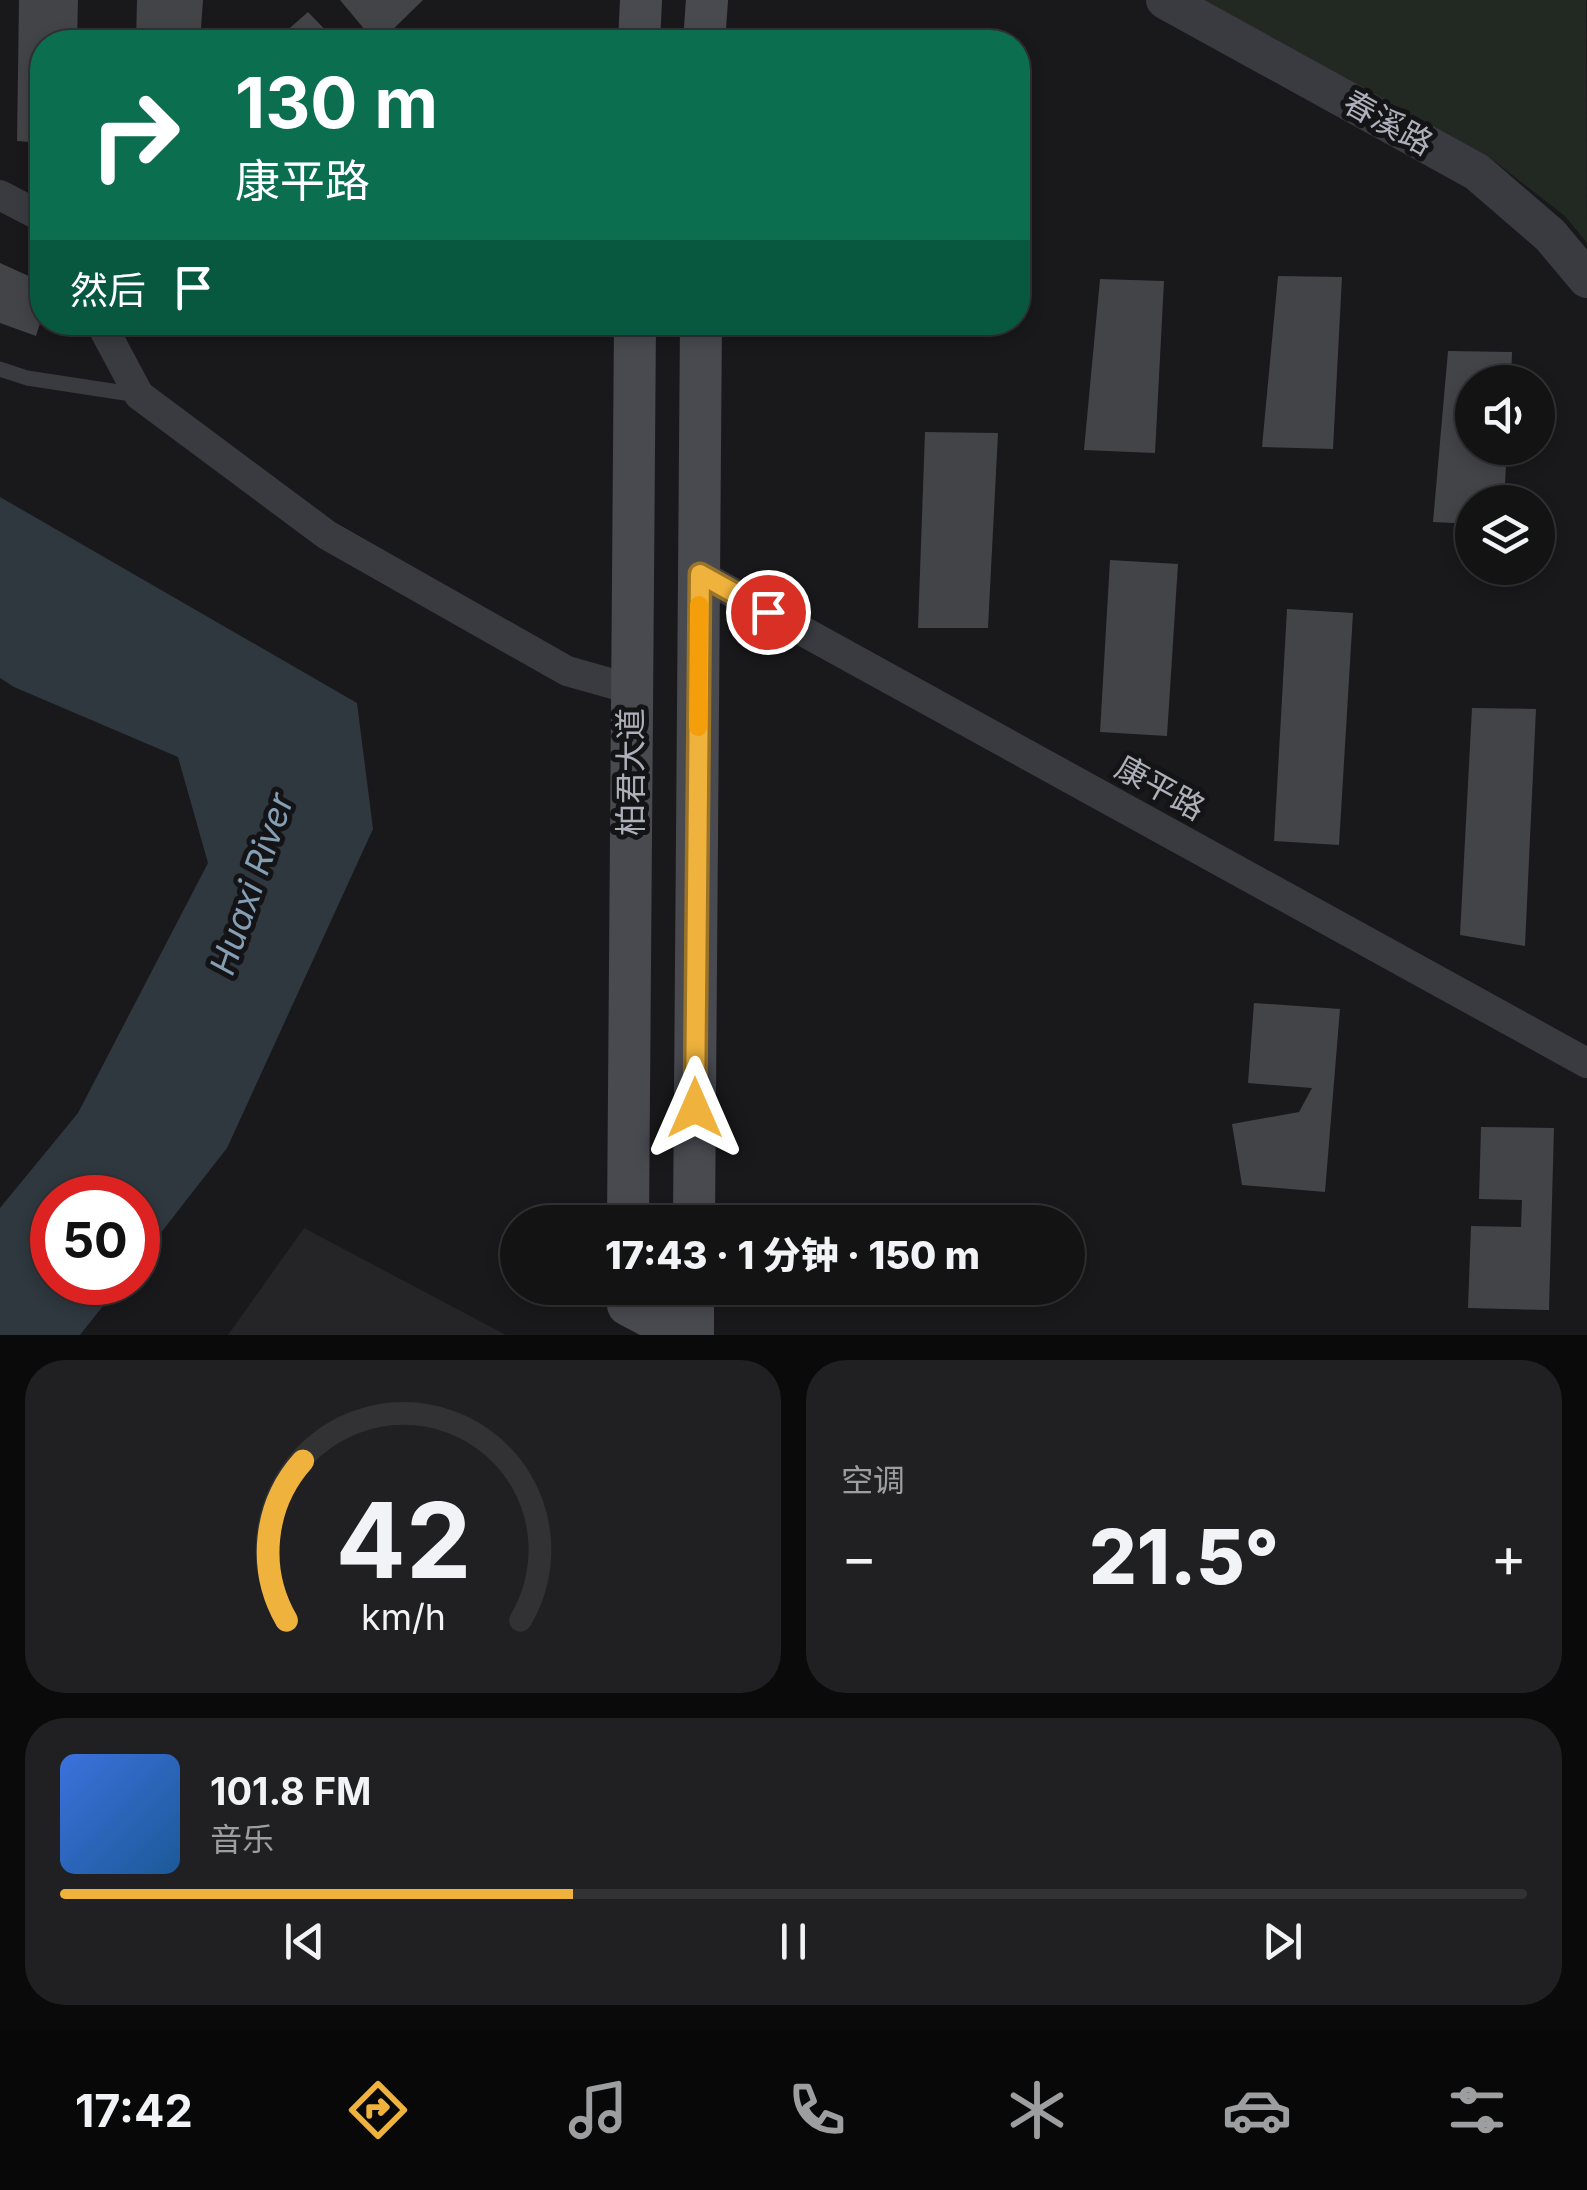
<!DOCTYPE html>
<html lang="zh">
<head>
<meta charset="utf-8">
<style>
  body { margin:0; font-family:Inter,"Noto Sans SC",sans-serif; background:#202022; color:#f1f3f6; height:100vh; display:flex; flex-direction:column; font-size:38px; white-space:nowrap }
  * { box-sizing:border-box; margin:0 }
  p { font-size:32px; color:#9d9ea0 }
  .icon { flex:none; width:55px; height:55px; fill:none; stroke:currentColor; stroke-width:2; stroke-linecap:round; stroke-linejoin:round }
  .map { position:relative; height:1335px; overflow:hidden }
  .side { display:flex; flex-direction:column; gap:25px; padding:25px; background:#0a0a0b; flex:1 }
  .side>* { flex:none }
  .hud { position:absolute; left:30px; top:30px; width:1000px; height:305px; border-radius:40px; box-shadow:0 5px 15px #0003,0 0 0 2px #323234; background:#0b6e4f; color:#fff; overflow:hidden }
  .buttons { position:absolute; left:1455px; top:365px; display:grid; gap:20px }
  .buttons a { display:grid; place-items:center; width:100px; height:100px; border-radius:50%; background:#131314; box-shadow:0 5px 15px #0003,0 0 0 2px #323234; font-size:50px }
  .speed { position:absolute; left:30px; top:1175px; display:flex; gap:20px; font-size:50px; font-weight:700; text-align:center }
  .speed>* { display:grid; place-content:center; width:130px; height:130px; border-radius:50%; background:#131314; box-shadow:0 5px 15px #0003,0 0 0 2px #323234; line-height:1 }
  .speed .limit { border:15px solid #d22; background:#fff; color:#111 }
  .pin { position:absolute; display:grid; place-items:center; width:85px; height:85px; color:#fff; margin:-42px; border:5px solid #fff; border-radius:50%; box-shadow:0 2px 10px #0007 }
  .me { position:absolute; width:110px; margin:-55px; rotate:0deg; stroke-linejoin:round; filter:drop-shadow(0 0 8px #0008) }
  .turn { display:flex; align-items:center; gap:35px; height:210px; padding:0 40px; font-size:45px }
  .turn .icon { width:130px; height:130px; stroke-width:2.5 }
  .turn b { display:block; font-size:70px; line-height:85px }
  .then { display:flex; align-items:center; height:95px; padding:0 40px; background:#0003; gap:20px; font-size:38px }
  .big { font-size:75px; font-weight:800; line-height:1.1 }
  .side .card { flex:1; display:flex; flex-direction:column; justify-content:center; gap:15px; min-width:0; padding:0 35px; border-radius:40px; background:#202022 }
  .side .dial { align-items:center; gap:0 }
  .dial svg { height:260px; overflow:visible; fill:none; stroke:#323234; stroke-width:7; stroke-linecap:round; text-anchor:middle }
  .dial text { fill:#f1f3f6; stroke:none }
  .song { display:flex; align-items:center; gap:30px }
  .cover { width:120px; height:120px; border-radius:15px; background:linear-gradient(135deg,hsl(220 70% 55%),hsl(210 70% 35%)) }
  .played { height:10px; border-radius:5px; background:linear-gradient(90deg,#efb23d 35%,#323234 35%) }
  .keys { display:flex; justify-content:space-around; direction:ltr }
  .heat { display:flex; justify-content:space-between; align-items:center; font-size:55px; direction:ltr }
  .side .tiles { flex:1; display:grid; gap:25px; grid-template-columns:1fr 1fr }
  .card:last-child { grid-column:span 2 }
  .trip { position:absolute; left:500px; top:1205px; width:585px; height:100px; border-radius:50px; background:#131314; box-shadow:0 5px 15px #0003,0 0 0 2px #323234; font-weight:800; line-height:100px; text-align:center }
  .tabs { display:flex; height:160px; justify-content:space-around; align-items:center; background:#080808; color:#9d9ea0 }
  .tabs .icon { width:70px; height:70px }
  .tabs .selected { color:#efb23d }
  .tabs b { font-size:45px; color:#f1f3f6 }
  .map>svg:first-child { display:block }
</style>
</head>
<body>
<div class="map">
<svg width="1587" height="1335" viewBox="0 0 1587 1335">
  <rect width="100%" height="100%" fill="#19191b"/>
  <polygon fill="#252528" points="304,1228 506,1335 228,1335"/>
  <polygon fill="#212922" points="1202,0 1586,0 1587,243 1565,216 1489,157"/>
  <polygon fill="#2f383f" points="0,497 357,703 373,829 227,1148 138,1262 138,1198 52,1198 52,1282 121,1283 80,1335 0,1335 0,1208 78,1113 208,863 178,757 14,687 0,678"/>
  <g fill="#434448">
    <polygon points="19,0 78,0 77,42 42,42 42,143 17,141"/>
    <polygon points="137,0 203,0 200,42 136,42"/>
    <polygon points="340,0 423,0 380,42 375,42"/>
    <polygon points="308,12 337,42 274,42"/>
    <polygon points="0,263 42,282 42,317 36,336 0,323"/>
    <polygon points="1278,276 1342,277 1333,449 1262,447"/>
    <polygon points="1100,279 1164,281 1155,453 1084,450"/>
    <polygon points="1448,351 1512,352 1511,382 1472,382 1472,448 1507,448 1504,502 1472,502 1472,524 1433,522"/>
    <polygon points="925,432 998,433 988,628 918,628"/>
    <polygon points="1110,560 1178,564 1167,736 1100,732"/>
    <polygon points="1287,609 1353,613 1339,845 1274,841"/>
    <polygon points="1472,708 1536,709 1525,946 1460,935"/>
    <polygon points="1254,1003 1340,1009 1325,1192 1242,1185 1232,1124 1299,1112 1312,1088 1248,1083"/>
    <polygon points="1481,1127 1554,1128 1549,1310 1468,1308 1471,1226 1521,1227 1522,1200 1479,1199"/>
  </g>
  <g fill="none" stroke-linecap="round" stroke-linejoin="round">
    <polyline stroke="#3a3b40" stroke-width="15" points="0,369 27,378 138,395"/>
    <g stroke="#3a3b40" stroke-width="30">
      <polyline points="0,195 42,217"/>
      <polyline points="100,322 139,395 327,535 567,671 631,689"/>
      <polyline points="699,574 1587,1063"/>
    </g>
    <polyline stroke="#3a3b40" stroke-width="38" points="1165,0 1477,172 1550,235 1587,279"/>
    <g stroke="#484a50" stroke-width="42">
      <polyline points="639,42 641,0"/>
      <polyline points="704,42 707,0"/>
      <polyline points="628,1222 635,322"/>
      <polyline points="694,1222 701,322"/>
      <polyline points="628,1305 685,1335"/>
      <polyline points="693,1335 693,1288"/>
    </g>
  </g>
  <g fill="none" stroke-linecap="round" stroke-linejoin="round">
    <g stroke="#9b7428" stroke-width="25">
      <polyline id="route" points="695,1108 700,574 768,612"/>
    </g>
    <use href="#route" stroke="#efb23d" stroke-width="18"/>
    <polyline stroke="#f59e0b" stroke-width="18" points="698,727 699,605"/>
  </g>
  <g text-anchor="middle" stroke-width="10" stroke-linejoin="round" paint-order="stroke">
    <g font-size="32" fill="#acb0ba" stroke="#141416">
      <text transform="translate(1388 123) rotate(29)" y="11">春溪路</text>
      <text transform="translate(631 772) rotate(-90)" y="11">柏君大道</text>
      <text transform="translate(1160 788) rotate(29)" y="11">康平路</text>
    </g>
    <g font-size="35" font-style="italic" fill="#849eb4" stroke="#141416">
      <text transform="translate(252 884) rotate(-71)" y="12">Huaxi River</text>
    </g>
  </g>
</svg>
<div class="buttons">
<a><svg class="icon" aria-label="sound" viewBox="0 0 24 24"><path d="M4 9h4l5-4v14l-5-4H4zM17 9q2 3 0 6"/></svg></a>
<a><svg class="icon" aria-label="layers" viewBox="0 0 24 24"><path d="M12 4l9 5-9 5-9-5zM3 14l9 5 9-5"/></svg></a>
</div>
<div class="speed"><div class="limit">50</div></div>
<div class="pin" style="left:768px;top:612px;background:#d93025"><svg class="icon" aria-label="arrive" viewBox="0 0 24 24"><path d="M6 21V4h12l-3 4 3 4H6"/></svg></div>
<svg class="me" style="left:695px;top:1108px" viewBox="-20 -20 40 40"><path d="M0-17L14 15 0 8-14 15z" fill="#efb23d" stroke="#fff" stroke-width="4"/></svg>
<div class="trip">17:43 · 1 分钟 · 150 m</div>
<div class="hud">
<div class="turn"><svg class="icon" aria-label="right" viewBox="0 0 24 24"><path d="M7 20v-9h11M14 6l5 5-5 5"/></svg><div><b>130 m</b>康平路</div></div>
<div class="then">然后<svg class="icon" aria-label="arrive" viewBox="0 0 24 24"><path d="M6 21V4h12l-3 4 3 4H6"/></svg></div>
</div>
</div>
<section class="side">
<div class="tiles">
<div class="card dial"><svg viewBox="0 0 100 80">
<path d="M14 69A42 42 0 1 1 86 69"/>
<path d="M14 69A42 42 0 0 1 19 20" stroke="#efb23d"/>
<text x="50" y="56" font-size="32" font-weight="700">42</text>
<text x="50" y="72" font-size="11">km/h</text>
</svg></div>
<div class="card"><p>空调</p>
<div class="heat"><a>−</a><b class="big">21.5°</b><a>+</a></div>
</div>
<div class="card">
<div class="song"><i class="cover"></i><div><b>101.8 FM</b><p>音乐</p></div></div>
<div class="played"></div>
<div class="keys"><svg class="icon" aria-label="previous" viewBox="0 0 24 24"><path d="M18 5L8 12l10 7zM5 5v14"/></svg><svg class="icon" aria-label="pause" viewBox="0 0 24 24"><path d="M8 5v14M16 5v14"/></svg><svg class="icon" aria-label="next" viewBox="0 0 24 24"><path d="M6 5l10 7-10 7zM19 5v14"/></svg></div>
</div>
</div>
</section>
<nav class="tabs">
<b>17:42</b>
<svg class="icon selected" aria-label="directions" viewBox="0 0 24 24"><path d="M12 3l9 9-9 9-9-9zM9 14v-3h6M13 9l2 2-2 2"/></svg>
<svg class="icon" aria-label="music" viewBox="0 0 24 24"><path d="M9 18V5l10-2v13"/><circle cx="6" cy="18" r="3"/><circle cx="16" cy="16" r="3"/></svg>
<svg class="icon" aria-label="phone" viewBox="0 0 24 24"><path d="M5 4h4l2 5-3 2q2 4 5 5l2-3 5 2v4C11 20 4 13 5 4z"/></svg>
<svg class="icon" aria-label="climate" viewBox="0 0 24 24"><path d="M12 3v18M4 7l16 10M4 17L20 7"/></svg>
<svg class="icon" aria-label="car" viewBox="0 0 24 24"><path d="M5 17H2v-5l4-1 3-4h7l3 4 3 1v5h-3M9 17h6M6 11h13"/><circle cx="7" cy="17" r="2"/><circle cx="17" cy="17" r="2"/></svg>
<svg class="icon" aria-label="filters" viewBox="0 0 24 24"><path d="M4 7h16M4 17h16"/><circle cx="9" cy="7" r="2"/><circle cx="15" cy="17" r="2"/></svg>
</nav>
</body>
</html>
